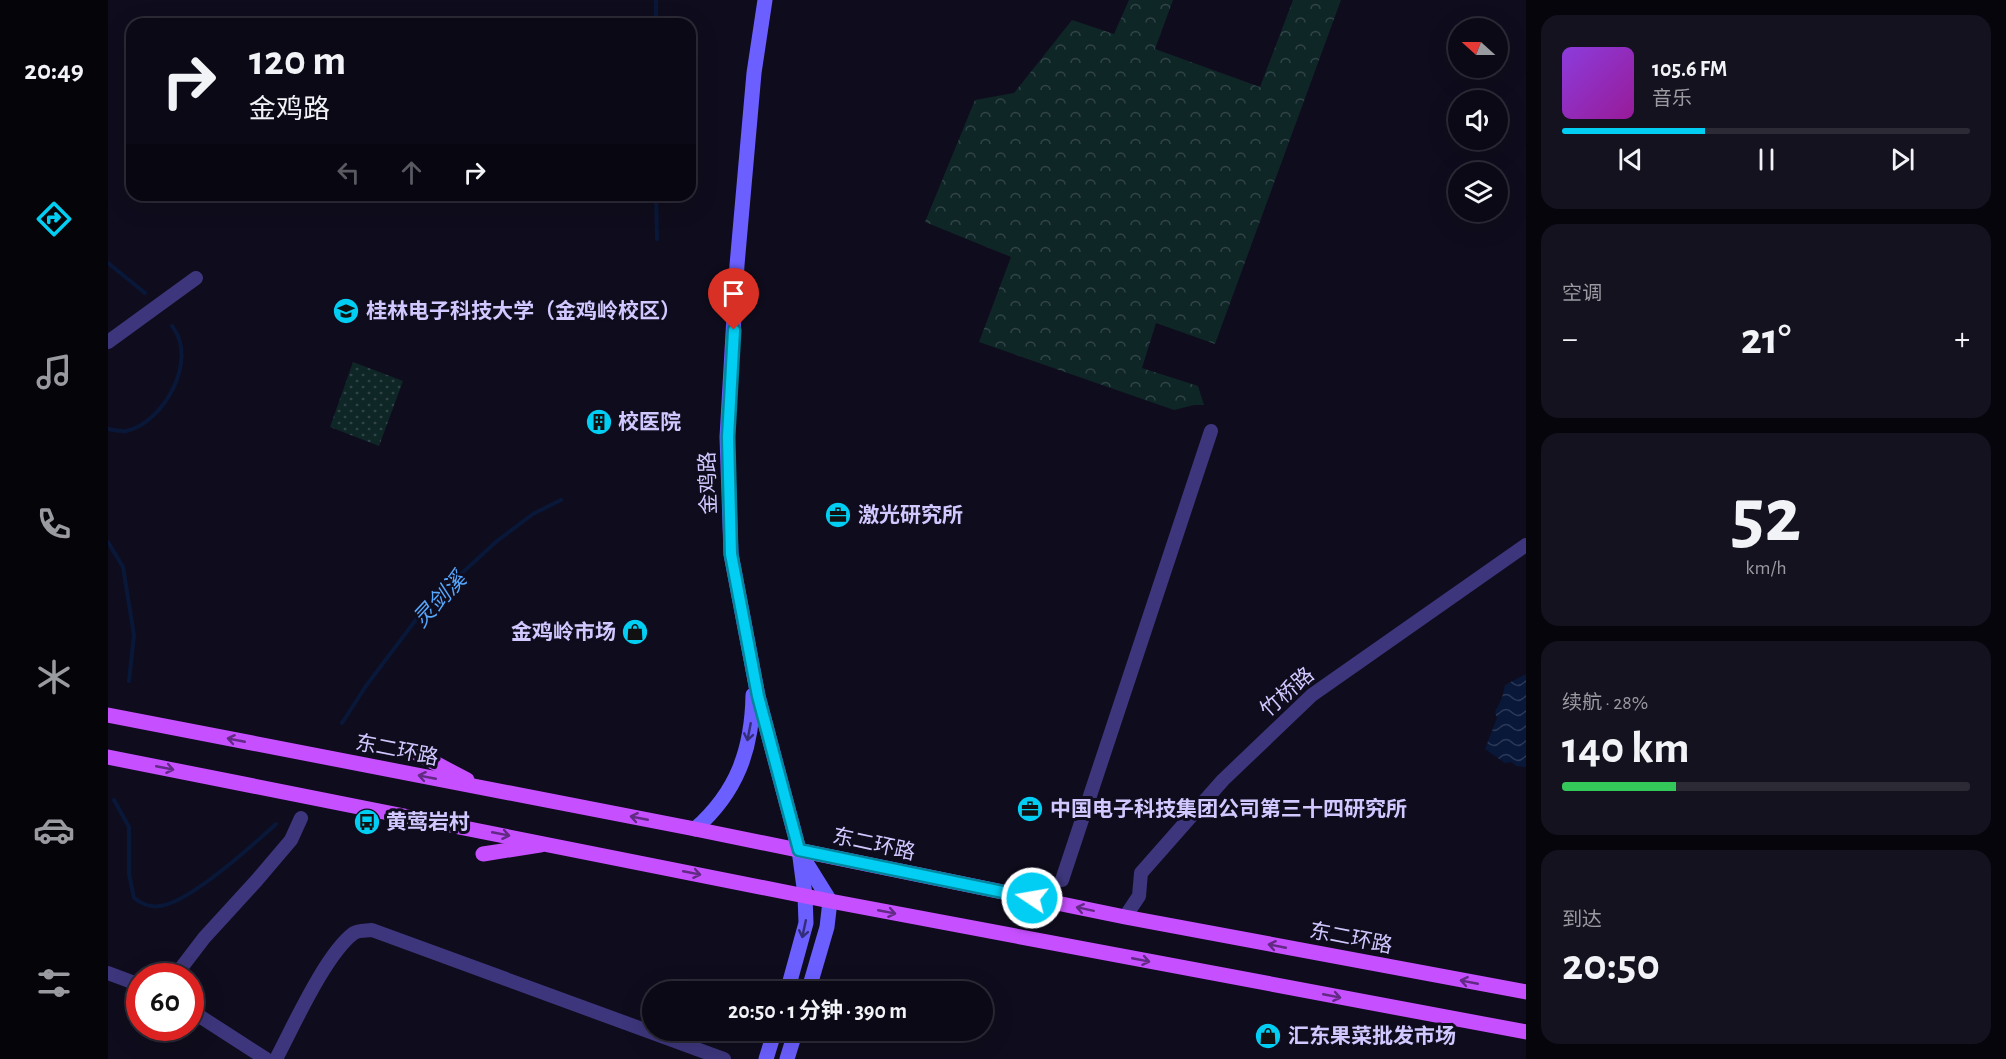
<!DOCTYPE html>
<html lang="zh">
<head>
<meta charset="utf-8">
<style>
  body { margin:0; font-family:"Alegreya Sans","Noto Sans SC",sans-serif; background:#14121f; color:#f1f3f6; height:100vh; display:flex; flex-direction:column; font-size:22px; white-space:nowrap }
  * { box-sizing:border-box; margin:0 }
  p { font-size:20px; color:#9a9aa1 }
  .icon { flex:none; width:33px; height:33px; fill:none; stroke:currentColor; stroke-width:2; stroke-linecap:round; stroke-linejoin:round }
  .map { position:relative; flex:1; overflow:hidden }
  .side { display:flex; flex-direction:column; gap:15px; padding:15px; background:#06050c; width:480px }
  .side>* { flex:none }
  .hud { position:absolute; left:18px; top:18px; width:570px; height:183px; border-radius:18px; box-shadow:0 6px 24px #0002,0 0 0 2px #2b2a35; background:#0b0916; color:#f1f3f6; overflow:hidden }
  .needle { width:39px; rotate:291deg }
  .buttons { position:absolute; left:1340px; top:18px; display:grid; gap:12px }
  .buttons a { display:grid; place-items:center; width:60px; height:60px; border-radius:50%; background:#0b0916; box-shadow:0 6px 24px #0002,0 0 0 2px #2b2a35; font-size:30px }
  .speed { position:absolute; left:18px; top:963px; display:flex; gap:12px; font-size:30px; font-weight:700; text-align:center }
  .speed>* { display:grid; place-content:center; width:78px; height:78px; border-radius:50%; background:#0b0916; box-shadow:0 6px 24px #0002,0 0 0 2px #2b2a35; line-height:1 }
  .speed .limit { border:9px solid #d22; background:#fff; color:#111 }
  .pin { position:absolute; display:grid; place-items:center; width:51px; height:51px; color:#fff; margin:-62px -26px; border-radius:50% 50% 50% 0; rotate:-45deg; box-shadow:0 0 6px #0007 }
  .pin .icon { rotate:45deg }
  .me { position:absolute; width:66px; margin:-33px; rotate:282deg; stroke-linejoin:round; filter:drop-shadow(0 0 4px #0008) }
  .turn { display:flex; align-items:center; gap:21px; height:126px; padding:0 24px; font-size:27px }
  .turn .icon { width:78px; height:78px; stroke-width:2.5 }
  .turn b { display:block; font-size:42px; line-height:51px }
  .lanes { display:flex; align-items:center; height:57px; padding:0 24px; background:#0003; justify-content:center; gap:30px; direction:ltr }
  .lanes .off { opacity:.35 }
  .big { font-size:45px; font-weight:700; line-height:1.1 }
  .side .card { flex:1; display:flex; flex-direction:column; justify-content:center; gap:9px; min-width:0; padding:0 21px; border-radius:18px; background:#14121f }
  .side .dial { align-items:center; gap:0 }
  .dial b { font-size:78px; line-height:1 }
  .song { display:flex; align-items:center; gap:18px }
  .cover { width:72px; height:72px; border-radius:9px; background:linear-gradient(135deg,hsl(270 70% 55%),hsl(300 70% 35%)) }
  .played { height:6px; border-radius:3px; background:linear-gradient(90deg,#01cef2 35%,#2b2a35 35%) }
  .keys { display:flex; justify-content:space-around; direction:ltr }
  .heat { display:flex; justify-content:space-between; align-items:center; font-size:33px; direction:ltr }
  .charge { height:9px; border-radius:4px; background:linear-gradient(90deg,#34c759 28%,#2b2a35 0) }
  .trip { position:absolute; left:534px; top:981px; width:351px; height:60px; border-radius:30px; background:#0b0916; box-shadow:0 6px 24px #0002,0 0 0 2px #2b2a35; font-weight:700; line-height:60px; text-align:center }
  main { display:flex; flex:1; min-height:0 }
  .tabs { display:flex; flex-direction:column; width:108px; justify-content:space-around; align-items:center; background:#040409; color:#9a9aa1 }
  .tabs .icon { width:42px; height:42px }
  .tabs .on { color:#01cef2 }
  .tabs b { font-size:27px; color:#f1f3f6 }
  .map>svg:first-child { display:block }
</style>
</head>
<body>
<main>
<nav class="tabs">
<b>20:49</b>
<svg class="icon on" aria-label="directions" viewBox="0 0 24 24"><path d="M12 3l9 9-9 9-9-9zM9 14v-3h6M13 9l2 2-2 2"/></svg>
<svg class="icon" aria-label="music" viewBox="0 0 24 24"><path d="M9 18V5l10-2v13"/><circle cx="6" cy="18" r="3"/><circle cx="16" cy="16" r="3"/></svg>
<svg class="icon" aria-label="phone" viewBox="0 0 24 24"><path d="M5 4h4l2 5-3 2q2 4 5 5l2-3 5 2v4C11 20 4 13 5 4z"/></svg>
<svg class="icon" aria-label="climate" viewBox="0 0 24 24"><path d="M12 3v18M4 7l16 10M4 17L20 7"/></svg>
<svg class="icon" aria-label="car" viewBox="0 0 24 24"><path d="M5 17H2v-5l4-1 3-4h7l3 4 3 1v5h-3M9 17h6M6 11h13"/><circle cx="7" cy="17" r="2"/><circle cx="17" cy="17" r="2"/></svg>
<svg class="icon" aria-label="filters" viewBox="0 0 24 24"><path d="M4 7h16M4 17h16"/><circle cx="9" cy="7" r="2"/><circle cx="15" cy="17" r="2"/></svg>
</nav>
<div class="map">
<svg width="1418" height="1059" viewBox="0 0 1418 1059">
  <defs>
    <pattern id="forest-crowns" width="20" height="18" patternUnits="userSpaceOnUse" patternTransform="scale(1.5)"><rect width="20" height="18" fill="#0f2627"/><path d="M2 6a3 3 0 1 1 6 0M12 15a3 3 0 1 1 6 0" fill="none" stroke="#314447"/></pattern>
    <pattern id="park-dots" width="8" height="8" patternUnits="userSpaceOnUse" patternTransform="scale(1.5)"><rect width="8" height="8" fill="#0f2627"/><path d="M2 2h.1M6 6h.1" fill="none" stroke="#314447" stroke-width="1.8" stroke-linecap="round"/></pattern>
    <pattern id="water-waves" width="16" height="10" patternUnits="userSpaceOnUse" patternTransform="scale(1.5)"><rect width="16" height="10" fill="#091839"/><path d="M0 5q4-4 8 0t8 0" fill="none" stroke="#2c3857"/></pattern>
  </defs>
  <rect width="100%" height="100%" fill="#0f0c1d"/>
  <polygon fill="url(#forest-crowns)" points="1021,0 1065,0 1047,49 1152,87 1185,0 1233,0 1107,344 1048,323 1034,368 1090,386 1096,405 1086,405 1066,410 871,342 903,257 817,222 867,100 906,93 964,20 1006,34"/>
  <polygon fill="url(#park-dots)" points="245,362 295,381 271,446 222,427"/>
  <polygon fill="url(#water-waves)" points="1418,674 1418,767 1408,766 1404,762 1397,763 1377,749 1389,718 1387,712 1394,698 1397,685"/>
  <g fill="none" stroke-linecap="round" stroke-linejoin="round">
    <g stroke="#091839" stroke-width="4">
      <polyline points="548,24 548,0"/>
      <polyline points="548,195 549,239"/>
      <polyline points="0,263 37,293"/>
      <path d="M0 429C6 430 13 432 18 431 56 423 91 359 64 326"/>
      <polyline points="0,542 15,567 26,635 21,681"/>
      <polyline points="234,723 258,686 319,605 389,541 425,514 453,500"/>
      <path d="M6 800 21 827V874L26 898C34 904 42 908 52 906 81 903 145 845 168 824"/>
    </g>
    <g stroke="#3d367c" stroke-width="14">
      <polyline points="0,342 88,278"/>
      <polyline points="954,880 1103,431"/>
      <polyline points="1017,917 1031,896 1033,873 1115,780 1204,695 1418,545"/>
      <polyline points="0,973 32,985"/>
      <polyline points="67,976 96,938 149,880 183,840 193,818"/>
      <polyline points="82,1010 158,1059"/>
      <path d="M168 1059C185 1027 218 953 246 933 251 930 258 931 264 930L616 1059"/>
    </g>
    <g stroke="#6b5fff" stroke-width="15">
      <polyline points="657,0 646,73 629,265 619,437 623,554 650,696 691,850 697,895 698,923 679,992"/>
      <path d="M587 829C629 792 644 750 645 695"/>
      <polyline points="694,856 722,901 719,927 700,992"/>
      <polyline points="658,1059 667,1030"/>
      <polyline points="679,1059 688,1030"/>
    </g>
    <g stroke="#c64fff" stroke-width="15">
      <polyline points="0,715 587,829 1017,917 1418,992"/>
      <polyline points="310,754 359,780"/>
      <polyline points="0,757 722,901 1418,1032"/>
      <polyline points="375,854 432,845"/>
    </g>
  </g>
  <defs><path id="oneway-shaft" d="M-6 0H5M1.5-3L5.5 0L1.5 3" fill="none" stroke-width="1.6" stroke-linecap="round" stroke-linejoin="round" transform="scale(1.5)"/></defs>
  <g stroke="#342d77">
    <use href="#oneway-shaft" transform="translate(641 732) rotate(101)"/>
    <use href="#oneway-shaft" transform="translate(696 929) rotate(102)"/>
  </g>
  <g stroke="#612a83">
    <use href="#oneway-shaft" transform="translate(128 740) rotate(-169)"/>
    <use href="#oneway-shaft" transform="translate(57 768) rotate(11)"/>
    <use href="#oneway-shaft" transform="translate(319 777) rotate(-169)"/>
    <use href="#oneway-shaft" transform="translate(531 818) rotate(-169)"/>
    <use href="#oneway-shaft" transform="translate(393 834) rotate(11)"/>
    <use href="#oneway-shaft" transform="translate(584 873) rotate(11)"/>
    <use href="#oneway-shaft" transform="translate(977 909) rotate(-168)"/>
    <use href="#oneway-shaft" transform="translate(779 912) rotate(11)"/>
    <use href="#oneway-shaft" transform="translate(1169 946) rotate(-169)"/>
    <use href="#oneway-shaft" transform="translate(1033 960) rotate(11)"/>
    <use href="#oneway-shaft" transform="translate(1361 982) rotate(-169)"/>
    <use href="#oneway-shaft" transform="translate(1224 996) rotate(11)"/>
  </g>
  <g fill="none" stroke-linecap="round" stroke-linejoin="round">
    <g stroke="#01869d" stroke-width="15">
      <polyline id="route" points="626,330 620,437 623,554 650,696 691,850 924,898"/>
    </g>
    <use href="#route" stroke="#01cef2" stroke-width="10"/>
  </g>
  <defs>
    <g id="university-disc" transform="scale(1.35)"><circle r="9.5" fill="#01cef2" stroke="#0f0c1d"/><path d="M0-5L7-2L0 1L-7-2ZM-4 1L0 2.5L4 1V4Q0 6-4 4Z" fill="#111"/></g>
    <g id="building-disc" transform="scale(1.35)"><circle r="9.5" fill="#01cef2" stroke="#0f0c1d"/><path d="M-4-6H4V6H1V3H-1V6H-4ZM-2.5-4.3h1.7v1.8h-1.7ZM.8-4.3h1.7v1.8H.8ZM-2.5-1h1.7V.8h-1.7ZM.8-1h1.7V.8H.8Z" fill="#111"/></g>
    <g id="office-disc" transform="scale(1.35)"><circle r="9.5" fill="#01cef2" stroke="#0f0c1d"/><path d="M-6-3h4V-5.5h4V-3h4V5H-6ZM-1-4.5V-3h2v-1.5ZM-6 0V1H6V0Z" fill="#111"/></g>
    <g id="shop-disc" transform="scale(1.35)"><circle r="9.5" fill="#01cef2" stroke="#0f0c1d"/><path d="M-5-2.5h2.3a2.7 3.5 0 0 1 5.4 0H5L5.5 6h-11ZM-1.5-2.5h3a1.5 2.3 0 0 0-3 0Z" fill="#111"/></g>
    <g id="bus-disc" transform="scale(1.35)"><circle r="9.5" fill="#01cef2" stroke="#0f0c1d"/><path d="M-5-6H5V4H4V6H2V4H-2V6H-4V4H-5ZM-3.5-4V0h7V-4ZM-3.5 1.2v1.5H-2V1.2ZM2 1.2v1.5H3.5V1.2Z" fill="#111"/></g>
  </defs>
  <g fill-rule="evenodd">
    <use href="#university-disc" x="238" y="311"/>
    <use href="#building-disc" x="491" y="422"/>
    <use href="#office-disc" x="730" y="515"/>
    <use href="#shop-disc" x="527" y="632"/>
    <use href="#office-disc" x="922" y="809"/>
    <use href="#bus-disc" x="259" y="822"/>
    <use href="#shop-disc" x="1160" y="1036"/>
  </g>
  <g text-anchor="middle" stroke-width="6" stroke-linejoin="round" paint-order="stroke">
    <g font-size="21" font-weight="bold" fill="#d1c8ff" stroke="#0f0c1d" text-anchor="start">
      <text x="258" y="318">桂林电子科技大学（金鸡岭校区）</text>
      <text x="510" y="429">校医院</text>
      <text x="750" y="522">激光研究所</text>
      <text x="508" y="639" text-anchor="end">金鸡岭市场</text>
      <text x="942" y="816">中国电子科技集团公司第三十四研究所</text>
      <text x="278" y="829">黄莺岩村</text>
      <text x="1180" y="1043">汇东果菜批发市场</text>
    </g>
    <g font-size="21" fill="#d1c8ff" stroke="#0f0c1d">
      <text transform="translate(600 483) rotate(-92)" y="7">金鸡路</text>
      <text transform="translate(1179 692) rotate(-41)" y="7">竹桥路</text>
      <text transform="translate(289 750) rotate(11)" y="7">东二环路</text>
      <text transform="translate(766 844) rotate(12)" y="7">东二环路</text>
      <text transform="translate(1243 938) rotate(11)" y="7">东二环路</text>
    </g>
    <g font-size="22" font-style="italic" fill="#56a8ff" stroke="#0f0c1d">
      <text transform="translate(331 599) rotate(-47)" y="8">灵剑溪</text>
    </g>
  </g>
</svg>
<div class="buttons">
<a><svg class="needle" viewBox="-14 -14 28 28"><path d="M0-13l5 13h-10z" fill="#e53935"/><path d="M0 13l5-13h-10z" fill="#9a9aa1"/></svg></a>
<a><svg class="icon" aria-label="sound" viewBox="0 0 24 24"><path d="M4 9h4l5-4v14l-5-4H4zM17 9q2 3 0 6"/></svg></a>
<a><svg class="icon" aria-label="layers" viewBox="0 0 24 24"><path d="M12 4l9 5-9 5-9-5zM3 14l9 5 9-5"/></svg></a>
</div>
<div class="speed"><div class="limit">60</div></div>
<div class="pin" style="left:626px;top:330px;background:#d93025"><svg class="icon" aria-label="arrive" viewBox="0 0 24 24"><path d="M6 21V4h12l-3 4 3 4H6"/></svg></div>
<svg class="me" style="left:924px;top:898px" viewBox="-20 -20 40 40"><circle r="17" fill="#01cef2" stroke="#fff" stroke-width="3"/><path d="M0-11L8 9 0 5-8 9z" fill="#fff"/></svg>
<div class="trip">20:50 · 1 分钟 · 390 m</div>
<div class="hud">
<div class="turn"><svg class="icon" aria-label="right" viewBox="0 0 24 24"><path d="M7 20v-9h11M14 6l5 5-5 5"/></svg><div><b>120 m</b>金鸡路</div></div>
<div class="lanes"><svg class="icon off" aria-label="left" viewBox="0 0 24 24"><path d="M17 20v-9H6M10 6l-5 5 5 5"/></svg><svg class="icon off" aria-label="ahead" viewBox="0 0 24 24"><path d="M12 20V5M6 11l6-6 6 6"/></svg><svg class="icon" aria-label="right" viewBox="0 0 24 24"><path d="M7 20v-9h11M14 6l5 5-5 5"/></svg></div>
</div>
</div>
<section class="side">
<div class="card">
<div class="song"><i class="cover"></i><div><b>105.6 FM</b><p>音乐</p></div></div>
<div class="played"></div>
<div class="keys"><svg class="icon" aria-label="previous" viewBox="0 0 24 24"><path d="M18 5L8 12l10 7zM5 5v14"/></svg><svg class="icon" aria-label="pause" viewBox="0 0 24 24"><path d="M8 5v14M16 5v14"/></svg><svg class="icon" aria-label="next" viewBox="0 0 24 24"><path d="M6 5l10 7-10 7zM19 5v14"/></svg></div>
</div>
<div class="card"><p>空调</p>
<div class="heat"><a>−</a><b class="big">21°</b><a>+</a></div>
</div>
<div class="card dial"><b>52</b><p>km/h</p></div>
<div class="card"><p>续航 · 28%</p><b class="big">140 km</b><div class="charge"></div></div>
<div class="card"><p>到达</p><b class="big">20:50</b></div>
</section>
</main>
</body>
</html>
